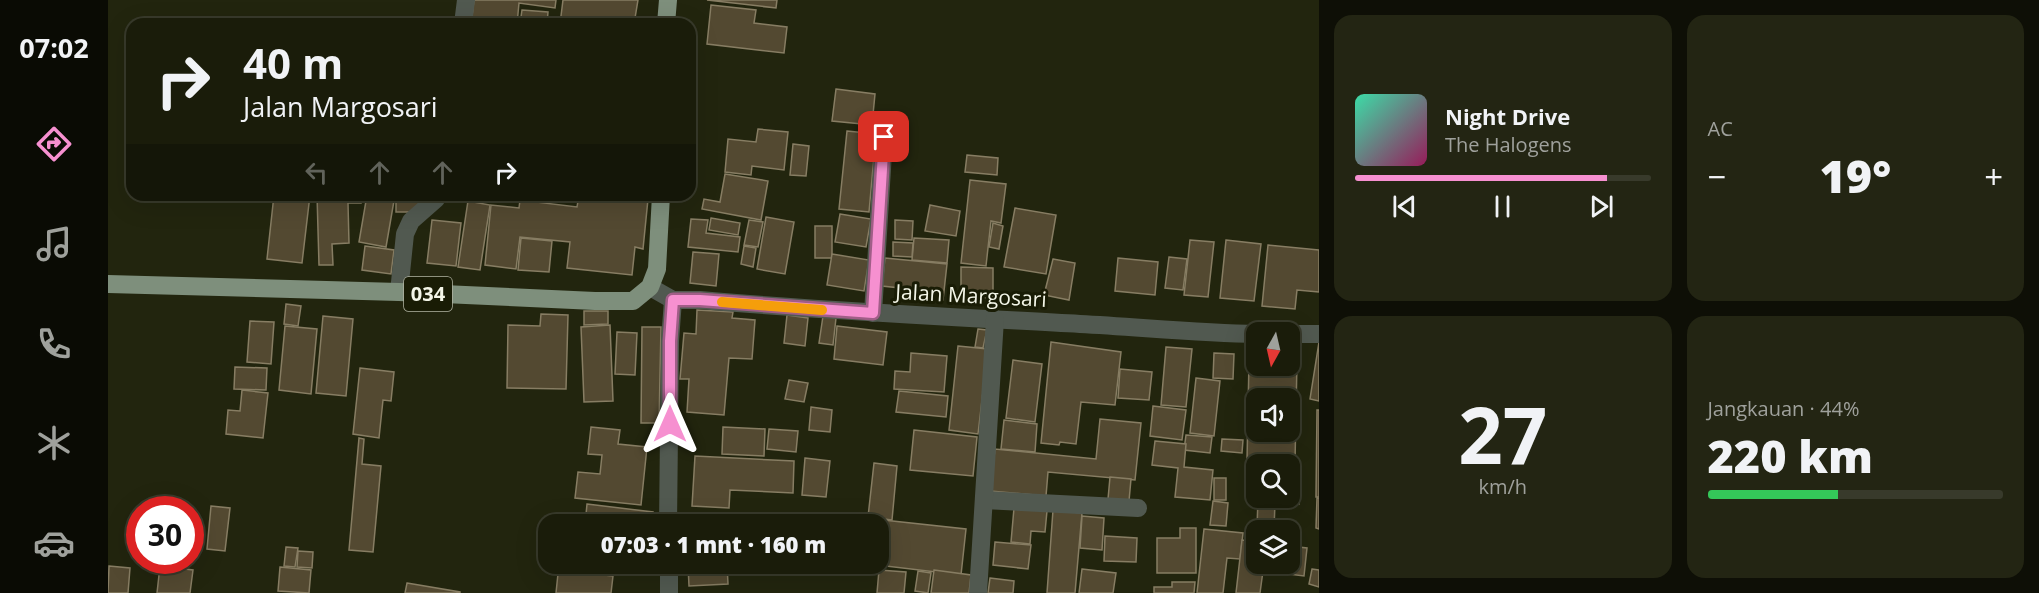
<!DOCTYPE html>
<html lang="id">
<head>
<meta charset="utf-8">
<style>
  body { margin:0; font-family:"Open Sans",sans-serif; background:#232513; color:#f1f3f6; height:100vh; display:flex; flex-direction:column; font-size:22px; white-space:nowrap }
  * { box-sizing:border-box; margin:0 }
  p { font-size:20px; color:#9fa19c }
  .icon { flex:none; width:33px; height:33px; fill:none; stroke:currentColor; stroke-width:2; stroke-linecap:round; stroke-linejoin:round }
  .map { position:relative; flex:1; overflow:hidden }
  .details { display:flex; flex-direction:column; gap:15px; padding:15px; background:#0e0f06; width:720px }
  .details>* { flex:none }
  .top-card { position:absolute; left:18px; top:18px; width:570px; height:183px; border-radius:18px; box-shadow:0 6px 24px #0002,0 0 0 2px #383a2b; background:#1a1c0a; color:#f1f3f6; overflow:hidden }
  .needle { width:39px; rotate:188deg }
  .fabs { position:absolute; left:1138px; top:322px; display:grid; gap:12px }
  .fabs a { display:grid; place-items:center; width:54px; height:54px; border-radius:12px; background:#1a1c0a; box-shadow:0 6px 24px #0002,0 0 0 2px #383a2b; font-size:30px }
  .speed { position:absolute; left:18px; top:496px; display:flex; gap:12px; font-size:30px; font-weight:700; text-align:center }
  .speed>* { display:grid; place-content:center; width:78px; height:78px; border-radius:50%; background:#1a1c0a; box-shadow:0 6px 24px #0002,0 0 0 2px #383a2b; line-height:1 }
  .speed .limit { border:9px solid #d22; background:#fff; color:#111 }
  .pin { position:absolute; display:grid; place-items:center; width:51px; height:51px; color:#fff; margin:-26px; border-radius:12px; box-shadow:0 3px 9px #0006 }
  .me { position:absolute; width:66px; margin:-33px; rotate:0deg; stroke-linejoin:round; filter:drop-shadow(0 0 4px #0008) }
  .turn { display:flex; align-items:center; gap:21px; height:126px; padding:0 18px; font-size:27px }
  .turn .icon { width:78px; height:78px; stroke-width:2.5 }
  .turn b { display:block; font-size:42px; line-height:51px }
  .lanes { display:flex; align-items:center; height:57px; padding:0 18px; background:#0003; justify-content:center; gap:30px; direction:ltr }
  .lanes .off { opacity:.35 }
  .big { font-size:45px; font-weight:800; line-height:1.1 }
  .details .tile { flex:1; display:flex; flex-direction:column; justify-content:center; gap:9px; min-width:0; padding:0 21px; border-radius:18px; background:#232513 }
  .details .dial { align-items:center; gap:0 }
  .dial b { font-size:78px; line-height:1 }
  .song { display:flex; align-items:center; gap:18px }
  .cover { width:72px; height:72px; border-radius:9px; background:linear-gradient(135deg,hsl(160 70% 55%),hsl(330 70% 35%)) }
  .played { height:6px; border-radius:3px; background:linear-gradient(90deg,#f690d0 85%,#383a2b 85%) }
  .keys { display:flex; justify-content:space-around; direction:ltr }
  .heat { display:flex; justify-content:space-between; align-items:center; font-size:33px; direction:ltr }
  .charge { height:9px; border-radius:4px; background:linear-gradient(90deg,#34c759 44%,#383a2b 0) }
  .details .tiles { flex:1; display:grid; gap:15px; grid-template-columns:repeat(2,1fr) }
  .trip { position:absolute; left:430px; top:514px; width:351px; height:60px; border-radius:18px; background:#1a1c0a; box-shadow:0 6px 24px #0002,0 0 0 2px #383a2b; font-weight:800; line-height:60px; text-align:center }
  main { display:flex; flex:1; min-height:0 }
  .dock { display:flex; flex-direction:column; width:108px; justify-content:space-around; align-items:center; background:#0a0b04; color:#9fa19c }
  .dock .icon { width:42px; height:42px }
  .dock .on { color:#f690d0 }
  .dock b { font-size:27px; color:#f1f3f6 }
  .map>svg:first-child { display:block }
</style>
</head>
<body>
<main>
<nav class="dock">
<b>07:02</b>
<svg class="icon on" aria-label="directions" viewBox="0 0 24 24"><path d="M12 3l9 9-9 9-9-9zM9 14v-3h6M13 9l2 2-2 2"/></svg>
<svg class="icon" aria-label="music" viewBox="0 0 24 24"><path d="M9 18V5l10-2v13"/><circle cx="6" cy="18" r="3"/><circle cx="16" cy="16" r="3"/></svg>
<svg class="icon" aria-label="phone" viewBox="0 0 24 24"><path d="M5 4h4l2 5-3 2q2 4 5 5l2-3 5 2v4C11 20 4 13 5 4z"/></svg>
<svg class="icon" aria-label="climate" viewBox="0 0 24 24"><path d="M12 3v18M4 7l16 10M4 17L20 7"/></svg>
<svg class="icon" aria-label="car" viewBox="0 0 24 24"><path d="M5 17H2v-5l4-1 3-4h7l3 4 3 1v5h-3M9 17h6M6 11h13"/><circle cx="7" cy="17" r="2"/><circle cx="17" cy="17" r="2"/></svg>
</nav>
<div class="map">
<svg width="1211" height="593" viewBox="0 0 1211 593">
  <rect width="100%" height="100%" fill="#22250e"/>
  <g fill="#534931" stroke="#877d63" stroke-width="1.5" fill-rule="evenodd">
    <polygon points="366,0 448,0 447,8 411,3 409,24 363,24"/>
    <polygon points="455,0 530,0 526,24 452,24"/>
    <polygon points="599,0 669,0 668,8"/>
    <polygon points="603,5 648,10 646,23 679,27 676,53 599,44"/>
    <polygon points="414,10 440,12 439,24 412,24"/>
    <polygon points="728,89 767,94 764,125 724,121"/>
    <polygon points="650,129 680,132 676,170 644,166 643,175 617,172 620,139 648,142"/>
    <polygon points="739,131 768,134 761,212 731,209"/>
    <polygon points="685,144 701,146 698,176 682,175"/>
    <polygon points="859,155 890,158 889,175 857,172"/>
    <polygon points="617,174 660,181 653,220 594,209 596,199 612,202"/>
    <polygon points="862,180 898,184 893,223 883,221 878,266 853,263"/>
    <polygon points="166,195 202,195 194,263 159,259"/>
    <polygon points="209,195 253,195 253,203 240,203 241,243 224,244 225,265 211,265"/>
    <polygon points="259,195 287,195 278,247 251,242"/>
    <rect x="288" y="195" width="24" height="17"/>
    <polygon points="354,195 381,195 380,202 354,199"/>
    <polygon points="471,195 528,195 528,197 540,199 535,249 527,247 524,275 459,268 462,242 412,237 408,269 377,265 383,205 411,208 412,200 469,207"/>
    <polygon points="360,201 382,205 372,270 350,267"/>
    <polygon points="822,205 852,211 848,236 817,231"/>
    <polygon points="907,208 948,215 938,274 896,267"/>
    <polygon points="732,214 763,219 758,247 727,242"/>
    <polygon points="658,217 686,222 677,274 649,269"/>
    <polygon points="603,218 632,223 630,235 601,230"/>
    <polygon points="583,219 600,220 598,233 632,237 630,252 580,247"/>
    <polygon points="324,220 353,223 348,266 319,263"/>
    <polygon points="641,220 655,222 650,247 636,245"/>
    <polygon points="787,220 805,221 804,240 787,239"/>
    <polygon points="885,223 895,226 891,249 881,247"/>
    <rect x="707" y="226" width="17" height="32"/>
    <polygon points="413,238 444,241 441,272 410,270"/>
    <polygon points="806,238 841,240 839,263 804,260"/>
    <polygon points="1082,240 1106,242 1100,297 1076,295"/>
    <polygon points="1118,240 1153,244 1146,301 1112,298"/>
    <polygon points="785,242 805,243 804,257 785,256"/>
    <polygon points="1160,245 1211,250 1211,292 1189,290 1187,309 1154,306"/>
    <polygon points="257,246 286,250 283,274 254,270"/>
    <polygon points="636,246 648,248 645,267 633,264"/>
    <polygon points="585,252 611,254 608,286 582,283"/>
    <polygon points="724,254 761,260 756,291 719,285"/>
    <polygon points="1061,257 1079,259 1075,290 1057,288"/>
    <polygon points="777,258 839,264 835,300 810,298 811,290 774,286"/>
    <polygon points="1010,258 1050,262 1047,295 1007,291"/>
    <polygon points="945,259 967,263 961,300 936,295"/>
    <polygon points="853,267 885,268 885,298 853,297"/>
    <polygon points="178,304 193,306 190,326 176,324"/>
    <polygon points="589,310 625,312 624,318 647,320 644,359 621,358 616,415 579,412 581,379 572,379 576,333 588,334"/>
    <polygon points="476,311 500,311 500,324 476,325"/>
    <polygon points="433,314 460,315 458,389 399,388 400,325 432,326"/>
    <polygon points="679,315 700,318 697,346 676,343"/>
    <polygon points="215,316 245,319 238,396 208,393"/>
    <polygon points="715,316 728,318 725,345 711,343"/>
    <polygon points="142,321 166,322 163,364 139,362"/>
    <polygon points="502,325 505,401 476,402 473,327"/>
    <polygon points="177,326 209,329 203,394 171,390"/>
    <polygon points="729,326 779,332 775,365 726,359"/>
    <polygon points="534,327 553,327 551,423 533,423"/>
    <polygon points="870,329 879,330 875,348 867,347"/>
    <polygon points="509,332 529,333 527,375 507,374"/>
    <polygon points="943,342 1013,352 1007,405 973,402 968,444 952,442 951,445 933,443"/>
    <polygon points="1211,342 1211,401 1202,399"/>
    <polygon points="850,346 880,349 870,434 841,430"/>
    <polygon points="1058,347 1084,349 1078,407 1053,405"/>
    <polygon points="803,353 839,356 836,392 786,389 787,371 802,372"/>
    <polygon points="1106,353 1126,354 1125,379 1105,378"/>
    <polygon points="905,360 934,364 927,422 898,418"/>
    <path d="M1141 361H1149V366H1182V361H1189L1187 462 1139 461ZM1149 399H1182V432H1149Z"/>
    <polygon points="127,367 159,368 158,390 126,389"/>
    <polygon points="252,368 286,372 283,401 275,400 271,438 245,434"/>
    <polygon points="1012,369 1044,372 1041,400 1010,398"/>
    <polygon points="1088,378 1112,381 1106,436 1082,433"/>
    <polygon points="681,380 700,383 696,402 677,399"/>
    <polygon points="134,390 160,393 155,438 118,434 120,410 132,411"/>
    <polygon points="791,391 840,396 838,417 788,412"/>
    <polygon points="1045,406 1078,410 1074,440 1042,436"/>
    <polygon points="703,407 724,410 722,432 701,430"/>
    <polygon points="1209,410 1211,410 1211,497 1208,497"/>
    <polygon points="992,419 1033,423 1027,480 940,472 938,496 882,491 887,449 988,459"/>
    <polygon points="896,420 929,424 927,452 893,449"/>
    <polygon points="483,427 512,430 510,444 539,447 533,505 467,498 470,472 492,474 494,455 480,454"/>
    <polygon points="615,427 657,429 656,456 614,454"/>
    <polygon points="661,429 690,431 688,452 659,449"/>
    <polygon points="806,430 869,437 865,476 802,470"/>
    <polygon points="1078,435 1104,437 1102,453 1076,450"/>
    <polygon points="251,438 256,439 254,464 273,466 265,552 241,550"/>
    <polygon points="1114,439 1135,440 1134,453 1113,451"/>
    <polygon points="1047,441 1078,444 1076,467 1105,470 1102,500 1067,497 1070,468 1044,465"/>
    <polygon points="587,456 686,461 685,493 622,490 621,508 584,506"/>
    <polygon points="697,458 722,461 718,497 694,495"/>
    <polygon points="766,463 789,466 784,520 760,517"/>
    <polygon points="1182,476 1192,477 1191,504 1167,503 1166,529 1149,528 1150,498 1182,498"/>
    <polygon points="1002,477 1023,479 1021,501 1000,499"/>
    <rect x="1106" y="478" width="12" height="22"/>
    <polygon points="1209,498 1211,498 1211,529 1208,528"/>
    <polygon points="1105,501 1120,503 1118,526 1102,525"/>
    <polygon points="479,504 545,512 543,525 477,525"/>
    <polygon points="103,506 122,508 117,551 99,549"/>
    <polygon points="906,508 939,511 937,532 923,531 922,544 903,542"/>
    <polygon points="945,510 974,513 967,593 939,593"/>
    <polygon points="974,516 996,518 994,550 972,548"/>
    <polygon points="766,519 858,529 853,575 761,564 771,564 771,525 765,525"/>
    <polygon points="1072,528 1088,528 1088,573 1049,573 1049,538 1072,538"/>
    <polygon points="1096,529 1135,533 1132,559 1119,558 1115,593 1089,593"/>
    <polygon points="997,536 1029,538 1028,562 996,561"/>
    <polygon points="1134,540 1149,542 1149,564 1182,564 1182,546 1199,548 1196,576 1155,571 1152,593 1128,593"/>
    <polygon points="887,542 923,545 920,569 885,565"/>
    <polygon points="178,547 190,548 187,567 176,566"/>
    <polygon points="190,551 205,552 204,568 189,567"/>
    <polygon points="451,564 471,564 470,572 505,576 503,593 448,593"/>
    <polygon points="619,564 620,584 581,586 580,565"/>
    <polygon points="1,566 22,568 20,593 0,593"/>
    <polygon points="52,566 85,570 82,593 49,593"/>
    <polygon points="172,567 203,570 201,593 170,591"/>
    <polygon points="974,569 1008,573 1005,593 971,593"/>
    <polygon points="1204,569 1211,570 1211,587 1201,584"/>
    <polygon points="771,570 798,572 796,593 769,593"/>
    <polygon points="826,570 863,575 861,593 823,593"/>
    <polygon points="810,571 823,573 820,593 807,591"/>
    <polygon points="882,578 906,581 905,593 880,593"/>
    <polygon points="1064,582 1087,582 1086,593 1046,593 1046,587 1064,587"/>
    <polygon points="299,583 352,592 352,593 297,593"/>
  </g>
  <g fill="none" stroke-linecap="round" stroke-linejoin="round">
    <g stroke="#515950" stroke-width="18">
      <polyline points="355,24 358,0"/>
      <path d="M542 287 565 300H592C718 311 845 317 972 324 1031 327 1090 333 1149 334"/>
      <polyline points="291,292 297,234 303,221 328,199 330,195"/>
      <polyline points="765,313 776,137"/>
      <polyline points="1182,334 1211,334"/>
      <polyline points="876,500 1030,508"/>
      <polyline points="560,525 562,341 565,300"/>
      <polyline points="561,564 561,593"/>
      <polyline points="870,593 887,319"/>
    </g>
    <g stroke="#7e8f7c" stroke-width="18">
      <polyline points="558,24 560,0"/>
      <polyline points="0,284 291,292 487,301 525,301 542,287 549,269 553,195"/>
    </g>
  </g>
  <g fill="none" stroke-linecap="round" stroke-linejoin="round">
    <g stroke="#a05e87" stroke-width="15">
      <polyline id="route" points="562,424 562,341 565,300 592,300 765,313 776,137"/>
    </g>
    <use href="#route" stroke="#f690d0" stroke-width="10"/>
    <polyline stroke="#f59e0b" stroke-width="10" points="614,302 714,310"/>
  </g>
  <g text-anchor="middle" stroke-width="6" stroke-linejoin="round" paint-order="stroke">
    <rect fill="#191c05" stroke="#b2b5a4" stroke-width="1.5" x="296" y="277" width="48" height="34" rx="4.5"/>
    <g font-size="20" font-weight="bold" fill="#f4f6e8">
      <text x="320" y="301">034</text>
    </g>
    <g font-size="21" fill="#f4f6e8" stroke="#191c05">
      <text transform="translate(863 296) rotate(3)" y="7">Jalan Margosari</text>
    </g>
  </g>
</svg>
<div class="fabs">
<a><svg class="needle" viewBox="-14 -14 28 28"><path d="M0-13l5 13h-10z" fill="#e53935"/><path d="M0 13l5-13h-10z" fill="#9fa19c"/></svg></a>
<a><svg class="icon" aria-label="sound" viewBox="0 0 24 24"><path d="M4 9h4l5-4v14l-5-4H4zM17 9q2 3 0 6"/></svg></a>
<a><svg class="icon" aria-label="search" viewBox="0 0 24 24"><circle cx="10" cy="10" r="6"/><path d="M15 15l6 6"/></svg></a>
<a><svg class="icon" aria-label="layers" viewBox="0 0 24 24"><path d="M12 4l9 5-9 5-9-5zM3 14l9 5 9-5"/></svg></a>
</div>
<div class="speed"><div class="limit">30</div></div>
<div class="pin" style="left:776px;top:137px;background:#d93025"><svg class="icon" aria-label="arrive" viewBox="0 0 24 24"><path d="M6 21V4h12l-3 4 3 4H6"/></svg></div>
<svg class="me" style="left:562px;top:424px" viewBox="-20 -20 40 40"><path d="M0-17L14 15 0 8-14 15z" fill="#f690d0" stroke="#fff" stroke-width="4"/></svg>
<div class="trip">07:03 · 1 mnt · 160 m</div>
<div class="top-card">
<div class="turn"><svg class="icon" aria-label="right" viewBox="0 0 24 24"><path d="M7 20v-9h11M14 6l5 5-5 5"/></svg><div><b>40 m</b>Jalan Margosari</div></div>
<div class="lanes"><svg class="icon off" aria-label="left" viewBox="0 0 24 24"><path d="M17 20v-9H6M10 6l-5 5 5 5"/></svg><svg class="icon off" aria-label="ahead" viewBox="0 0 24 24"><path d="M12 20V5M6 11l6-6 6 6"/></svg><svg class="icon off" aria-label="ahead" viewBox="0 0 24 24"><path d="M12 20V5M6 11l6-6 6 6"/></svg><svg class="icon" aria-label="right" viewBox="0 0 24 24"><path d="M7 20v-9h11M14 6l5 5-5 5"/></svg></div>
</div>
</div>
<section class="details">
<div class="tiles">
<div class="tile">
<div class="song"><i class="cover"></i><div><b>Night Drive</b><p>The Halogens</p></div></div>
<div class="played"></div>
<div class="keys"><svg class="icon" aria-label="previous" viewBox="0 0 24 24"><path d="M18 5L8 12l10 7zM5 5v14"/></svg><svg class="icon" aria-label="pause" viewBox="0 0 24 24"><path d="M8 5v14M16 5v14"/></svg><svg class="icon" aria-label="next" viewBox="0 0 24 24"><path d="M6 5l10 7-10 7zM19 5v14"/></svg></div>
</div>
<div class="tile"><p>AC</p>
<div class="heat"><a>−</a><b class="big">19°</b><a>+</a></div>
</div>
<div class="tile dial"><b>27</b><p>km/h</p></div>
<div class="tile"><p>Jangkauan · 44%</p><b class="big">220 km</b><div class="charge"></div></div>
</div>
</section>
</main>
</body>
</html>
